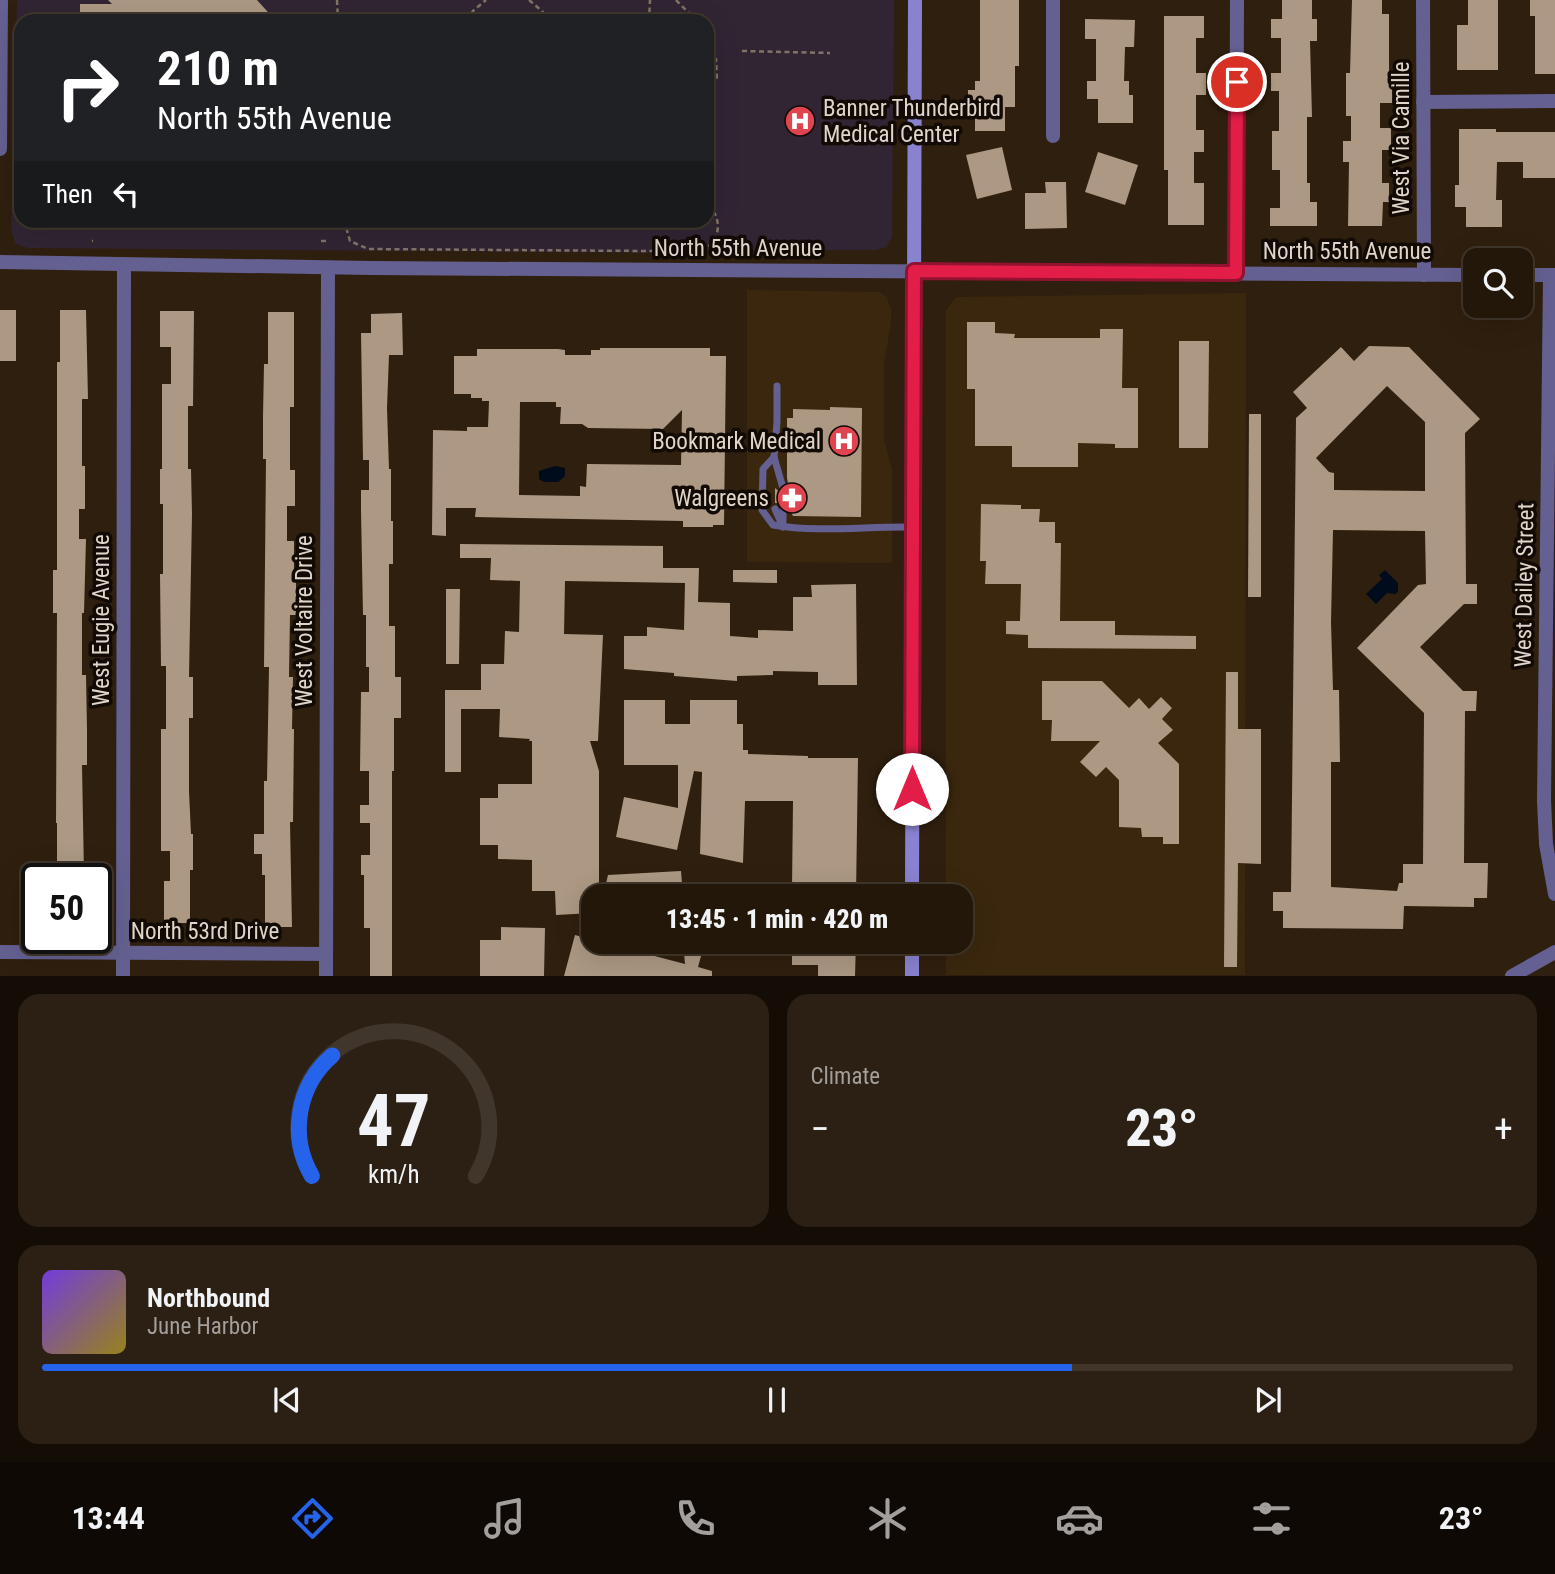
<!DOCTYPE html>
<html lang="en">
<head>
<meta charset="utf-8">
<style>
  body { margin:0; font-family:"Roboto Condensed",sans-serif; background:#2b2013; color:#f1f3f6; height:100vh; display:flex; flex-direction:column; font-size:26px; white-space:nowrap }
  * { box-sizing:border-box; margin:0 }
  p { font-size:23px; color:#a39f9c }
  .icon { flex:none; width:38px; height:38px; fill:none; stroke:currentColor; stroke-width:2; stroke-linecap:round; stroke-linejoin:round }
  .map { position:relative; height:976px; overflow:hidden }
  .panel { display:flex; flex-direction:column; gap:18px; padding:18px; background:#130d06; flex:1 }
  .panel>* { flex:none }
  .top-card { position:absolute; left:14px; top:14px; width:700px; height:214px; border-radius:21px; box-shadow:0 7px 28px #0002,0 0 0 2px #40362b; background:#202124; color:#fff; overflow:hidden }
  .tools { position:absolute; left:1463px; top:248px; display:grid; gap:14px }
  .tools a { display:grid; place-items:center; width:70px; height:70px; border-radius:14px; background:#23170a; box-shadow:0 7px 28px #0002,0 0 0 2px #40362b; font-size:35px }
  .speed { position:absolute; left:21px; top:863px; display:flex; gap:14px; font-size:35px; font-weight:700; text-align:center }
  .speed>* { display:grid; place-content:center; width:91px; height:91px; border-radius:50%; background:#23170a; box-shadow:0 7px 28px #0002,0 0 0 2px #40362b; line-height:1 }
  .speed .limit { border:4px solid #111; border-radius:10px; background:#fff; color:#111 }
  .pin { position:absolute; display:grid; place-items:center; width:60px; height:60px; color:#fff; margin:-30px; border:4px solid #fff; border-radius:50%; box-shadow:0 2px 7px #0007 }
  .me { position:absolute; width:77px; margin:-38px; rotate:0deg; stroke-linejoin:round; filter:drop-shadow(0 0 5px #0008) }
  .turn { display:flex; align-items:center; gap:24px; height:147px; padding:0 28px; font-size:32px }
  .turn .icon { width:91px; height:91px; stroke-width:2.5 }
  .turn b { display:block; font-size:49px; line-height:60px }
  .then { display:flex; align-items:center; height:66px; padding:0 28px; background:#0003; gap:14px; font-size:26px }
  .big { font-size:52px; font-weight:800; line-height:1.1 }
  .panel .tile { flex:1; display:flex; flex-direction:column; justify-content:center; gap:10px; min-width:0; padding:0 24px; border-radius:21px; background:#2b2013 }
  .panel .dial { align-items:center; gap:0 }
  .dial svg { height:182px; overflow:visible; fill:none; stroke:#40362b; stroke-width:7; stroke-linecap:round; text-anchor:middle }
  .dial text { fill:#f1f3f6; stroke:none }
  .song { display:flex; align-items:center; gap:21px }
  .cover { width:84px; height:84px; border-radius:10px; background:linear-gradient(135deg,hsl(260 70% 55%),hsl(50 70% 35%)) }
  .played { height:7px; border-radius:4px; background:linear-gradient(90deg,#2563eb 70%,#40362b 70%) }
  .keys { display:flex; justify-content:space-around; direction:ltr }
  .heat { display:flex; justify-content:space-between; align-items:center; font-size:38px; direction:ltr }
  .panel .tiles { flex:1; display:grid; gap:18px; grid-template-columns:1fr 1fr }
  .tile:last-child { grid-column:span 2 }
  .trip { position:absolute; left:581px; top:884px; width:392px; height:70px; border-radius:21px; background:#23170a; box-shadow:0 7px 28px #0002,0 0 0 2px #40362b; font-weight:800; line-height:70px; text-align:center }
  .dock { display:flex; height:112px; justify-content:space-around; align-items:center; background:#0e0904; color:#a39f9c }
  .dock .icon { width:49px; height:49px }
  .dock .selected { color:#2563eb }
  .dock b { font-size:32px; color:#f1f3f6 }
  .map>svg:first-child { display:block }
</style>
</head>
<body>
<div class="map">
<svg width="1555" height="976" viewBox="0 0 1555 976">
  <rect width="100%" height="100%" fill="#2f1f0e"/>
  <g fill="#3b270e">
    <polygon points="747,290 879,292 887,297 891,310 891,322 884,364 884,440 892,469 892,563 747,562"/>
    <polygon points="1246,293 1245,975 946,975 946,942 961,942 961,896 946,896 946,311 956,297"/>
  </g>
  <path fill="#312533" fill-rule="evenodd" d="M17 0H894L892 237 886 247 876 250H707L680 253 28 248 20 246 15 243 11 229ZM21 21H707V220H21Z"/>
  <g fill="#000b1b">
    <polygon points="555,466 565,468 565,476 558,482 544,482 539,479 539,471"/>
    <polygon points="1385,570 1398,583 1398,591 1396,594 1387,593 1376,604 1366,594 1382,579 1379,575"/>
  </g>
  <g fill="#ac9883" fill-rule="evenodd">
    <polygon points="108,0 257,0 276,21 80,21 80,4 112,4"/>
    <polygon points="980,0 1019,0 1019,66 1015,66 1015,107 1005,107 1005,131 975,131 975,119 968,119 968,90 975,90 975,81 980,81"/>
    <polygon points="1282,0 1312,0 1312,19 1317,19 1317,41 1310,41 1312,117 1307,117 1307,183 1310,183 1310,202 1317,202 1317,226 1270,226 1270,208 1280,208 1280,170 1272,170 1272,131 1279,131 1279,91 1271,91 1271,73 1281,73 1281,38 1271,38 1271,19 1282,19"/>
    <polygon points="1352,0 1382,0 1382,14 1389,14 1389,73 1392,73 1392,103 1380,103 1380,128 1391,128 1391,150 1382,150 1382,183 1389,183 1389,202 1383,202 1382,226 1348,226 1349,162 1343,162 1343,141 1351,141 1351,116 1346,116 1346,73 1350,73"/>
    <polygon points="1468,0 1498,0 1498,70 1457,70 1457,25 1468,25"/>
    <polygon points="1530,0 1555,0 1555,74 1535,74 1535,16 1530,16"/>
    <polygon points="1164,16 1204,16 1204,38 1196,38 1196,73 1206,73 1206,95 1196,95 1196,130 1204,130 1204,152 1194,152 1194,183 1204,183 1204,225 1168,225 1168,170 1164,170"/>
    <polygon points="1085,19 1135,20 1134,47 1125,47 1124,81 1129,81 1129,95 1133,95 1133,123 1098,123 1098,99 1087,99 1087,81 1096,81 1096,39 1085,39"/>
    <polygon points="1459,129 1496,129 1496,132 1555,132 1555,178 1523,178 1523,162 1497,162 1496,200 1502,200 1502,227 1466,227 1466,207 1455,207 1455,185 1459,185"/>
    <polygon points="1002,147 1012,190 977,199 966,155"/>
    <polygon points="1098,152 1138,165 1125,205 1085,192"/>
    <polygon points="1045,182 1066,182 1067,228 1025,229 1025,193 1046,193"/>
    <rect x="0" y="310" width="16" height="51"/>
    <polygon points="60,310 86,310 88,399 82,399 82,466 85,466 85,509 79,509 79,539 86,539 84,613 82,613 82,675 86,675 87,729 87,765 82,765 84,875 57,875 57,823 56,823 57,613 53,613 53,570 57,570 57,362 60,362"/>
    <polygon points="160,311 194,311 193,406 188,406 188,469 191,469 192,514 189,677 193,677 193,718 189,718 189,791 191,834 193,834 193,870 190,870 190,923 164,923 164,881 170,881 170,851 161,851 161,729 166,729 166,666 161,666 160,574 163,574 163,504 160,504 160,469 162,469 162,384 171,384 171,347 160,347"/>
    <polygon points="268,312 294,312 294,407 290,407 290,470 295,470 295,506 287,506 287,541 294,541 294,573 296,573 296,615 290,615 289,677 293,677 292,729 294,729 293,822 290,822 292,927 265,927 265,875 262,875 262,854 254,854 254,834 264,834 264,781 267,781 269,667 264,667 266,459 263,459 263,416 264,364 268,364"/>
    <polygon points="402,313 403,355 389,355 387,408 389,469 391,469 391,521 393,521 393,564 389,564 389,626 395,626 395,677 401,677 401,718 394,718 394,771 392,771 392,976 370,976 370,928 364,928 364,875 361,875 361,855 370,855 370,823 360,823 360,805 369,805 369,771 360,771 361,692 369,692 369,667 366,667 366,615 363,615 361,511 361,490 369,490 369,460 363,460 361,333 371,333 371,314"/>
    <polygon points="967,322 995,322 995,333 1015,334 1014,338 1100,338 1100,329 1123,329 1122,388 1138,388 1138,448 1115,448 1115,444 1078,443 1078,467 1012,467 1012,446 975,446 975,389 967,389"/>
    <polygon points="1179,341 1209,341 1208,448 1179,448"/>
    <path d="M1369 346 1409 347 1480 419 1465 433 1466 584H1477V604H1464L1420 647 1463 691H1477L1476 711H1465L1464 863H1488L1487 898H1474V907L1404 906 1403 929 1283 928V911H1273V892H1291L1296 418 1307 408 1293 392 1341 347 1354 361ZM1387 386 1425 422V491L1334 490V473L1329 472 1316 458ZM1333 530 1425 531 1426 584 1418 585 1357 648 1424 713 1423 864H1403V883H1399L1397 891 1331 887V762H1340L1339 690H1333L1331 622Z"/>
    <path d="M600 348H710V356H726L724 525H713V527H683V521L475 517 476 508H446V536L432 535 433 430 467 431V427H488L489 401H482V398H471V394H454V356H477V349H558L565 350V355H591V350H600ZM520 402H556V407H561L560 424H582L588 428 663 429 682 410 681 465 587 464 586 487 580 486V496L519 495Z"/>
    <polygon points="830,407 862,408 861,517 793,516 787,504 775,503 775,488 782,494 787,493 789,489 787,478 787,418 793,418 793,409 830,410"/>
    <polygon points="1249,414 1261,414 1261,597 1248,597"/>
    <polygon points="981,504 1021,505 1021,509 1040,509 1039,522 1055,522 1055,543 1061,543 1060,621 1115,621 1115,635 1196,636 1196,649 1028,648 1028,635 1006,634 1006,621 1020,621 1021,584 985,584 986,561 980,561"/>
    <polygon points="460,544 663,546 663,568 699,568 698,602 730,603 730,636 758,638 758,630 793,631 793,597 812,597 811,585 856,584 857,685 818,685 818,672 773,671 773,675 737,676 737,681 674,676 674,673 624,669 624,636 647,636 647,627 684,630 685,583 565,581 564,634 603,635 598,741 590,741 599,771 599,896 593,896 593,913 556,915 555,891 532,891 532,860 498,859 498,845 480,845 480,798 498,798 498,784 532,784 532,741 529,741 530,739 499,737 500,709 461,709 461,772 445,772 445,690 481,690 481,664 504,664 505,631 519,632 520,581 490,580 491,558 460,558"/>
    <polygon points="733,570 777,570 777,583 733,582"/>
    <polygon points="446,589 460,589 459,664 446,664"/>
    <polygon points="1226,672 1238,672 1238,729 1261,729 1261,864 1238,863 1237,967 1224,967"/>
    <polygon points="1042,681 1102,681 1129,708 1139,698 1149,709 1161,697 1172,708 1162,719 1173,730 1158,743 1179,764 1179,844 1163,844 1163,837 1142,837 1141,828 1119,827 1119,780 1106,767 1096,777 1080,762 1100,741 1051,741 1052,720 1042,720"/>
    <polygon points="624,700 665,700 665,724 690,724 690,700 737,700 737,724 743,724 743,750 748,750 748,754 808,756 808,758 858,758 856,896 819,896 819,888 792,888 793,801 745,801 743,863 700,854 702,772 694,771 677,850 616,837 624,797 678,808 678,765 624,765"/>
    <polygon points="681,871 683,896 603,896 608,875"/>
    <polygon points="501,927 545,928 544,976 480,976 480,940 501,940"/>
    <polygon points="575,935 685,964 683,942 705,942 698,967 712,971 712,976 564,976"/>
    <polygon points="792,942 856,942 855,976 818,976 818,965 792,965"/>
  </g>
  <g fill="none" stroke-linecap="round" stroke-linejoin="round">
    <g stroke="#817466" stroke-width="2.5" stroke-dasharray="5 3.5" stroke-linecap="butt">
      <polyline points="337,0 338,21"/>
      <polyline points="529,0 542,11 548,21"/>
      <polyline points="676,0 697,21"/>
      <polyline points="467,21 473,11 486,0"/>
      <polyline points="649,21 650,0"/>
      <polyline points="742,51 830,53"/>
      <polyline points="707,53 716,59 717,82"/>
      <path d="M344 220 350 241 368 249 647 251 701 249 711 245C719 235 720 223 714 212L707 208"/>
      <polyline points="92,241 93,241"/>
      <polyline points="321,241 326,241"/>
    </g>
    <g stroke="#646091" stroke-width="7">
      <path d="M777 386V422L774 457 763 469 762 510 773 525C819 533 866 526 913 527"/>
      <polyline points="774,457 783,488"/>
      <polyline points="775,509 783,527"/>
      <polyline points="783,509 783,522"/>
    </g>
    <g stroke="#646091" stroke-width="14">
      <polyline points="1053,0 1053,136"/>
      <polyline points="1423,0 1424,275"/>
      <polyline points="1423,102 1555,101"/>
      <polyline points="1236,273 1237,0"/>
      <polyline points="1550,275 1544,800 1546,844 1555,894"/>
      <polyline points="0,952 326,954"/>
      <polyline points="123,976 124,265"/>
      <polyline points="326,976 328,268"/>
      <polyline points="1512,976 1555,952"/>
    </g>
    <g stroke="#646091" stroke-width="14">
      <polyline points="0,149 1,0"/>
      <polyline points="0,262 371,268 1475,275"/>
      <polyline points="1521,275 1555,275"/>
    </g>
    <g stroke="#8982d0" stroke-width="14">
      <polyline points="912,896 915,0"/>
      <polyline points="912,976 912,942"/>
    </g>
  </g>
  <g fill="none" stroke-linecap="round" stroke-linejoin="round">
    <g stroke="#92132f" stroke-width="18">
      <polyline id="route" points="912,789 914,271 1236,273 1237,82"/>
    </g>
    <use href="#route" stroke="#e11d48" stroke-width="12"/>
  </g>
  <defs>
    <g id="hospital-disc" transform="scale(1.575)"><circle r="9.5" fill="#e0444e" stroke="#120b05"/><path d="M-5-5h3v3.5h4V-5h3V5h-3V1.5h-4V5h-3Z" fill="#fff"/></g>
    <g id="pharmacy-disc" transform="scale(1.575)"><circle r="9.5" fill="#e0444e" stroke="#120b05"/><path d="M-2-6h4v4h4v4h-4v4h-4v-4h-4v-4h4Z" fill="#fff"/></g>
  </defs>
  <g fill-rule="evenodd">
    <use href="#hospital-disc" x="800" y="121"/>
    <use href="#hospital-disc" x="844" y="441"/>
    <use href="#pharmacy-disc" x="792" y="498"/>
  </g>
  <g text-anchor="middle" stroke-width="7" stroke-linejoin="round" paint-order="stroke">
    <g font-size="23" fill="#dfd5ca" stroke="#120b05" text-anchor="end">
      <text x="823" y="116" text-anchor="start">Banner Thunderbird<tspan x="823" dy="26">Medical Center</tspan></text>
      <text x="821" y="449">Bookmark Medical</text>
      <text x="769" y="506">Walgreens</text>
    </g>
    <g font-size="23" fill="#dfd5ca" stroke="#120b05">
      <text transform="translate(1401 138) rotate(-90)" y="8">West Via Camille</text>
      <text x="738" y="256">North 55th Avenue</text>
      <text x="1347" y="259">North 55th Avenue</text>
      <text transform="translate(1524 585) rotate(-89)" y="8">West Dailey Street</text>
      <text transform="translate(101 620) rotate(-90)" y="8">West Eugie Avenue</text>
      <text transform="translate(304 621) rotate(-90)" y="8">West Voltaire Drive</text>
      <text x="205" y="939">North 53rd Drive</text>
    </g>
  </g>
</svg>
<div class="tools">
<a><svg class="icon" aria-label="search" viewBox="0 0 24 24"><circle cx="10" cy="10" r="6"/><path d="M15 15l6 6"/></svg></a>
</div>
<div class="speed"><div class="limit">50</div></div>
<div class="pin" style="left:1237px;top:82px;background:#d93025"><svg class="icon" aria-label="arrive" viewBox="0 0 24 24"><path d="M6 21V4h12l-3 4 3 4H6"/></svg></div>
<svg class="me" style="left:912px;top:789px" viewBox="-20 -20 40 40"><circle r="19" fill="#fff"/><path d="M0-13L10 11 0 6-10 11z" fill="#e11d48"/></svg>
<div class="trip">13:45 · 1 min · 420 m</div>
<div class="top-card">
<div class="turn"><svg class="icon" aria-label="right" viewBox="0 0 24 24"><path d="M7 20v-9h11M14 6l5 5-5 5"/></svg><div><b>210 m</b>North 55th Avenue</div></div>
<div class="then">Then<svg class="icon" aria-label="left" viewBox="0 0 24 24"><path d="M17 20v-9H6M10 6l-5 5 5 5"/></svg></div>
</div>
</div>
<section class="panel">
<div class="tiles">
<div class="tile dial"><svg viewBox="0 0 100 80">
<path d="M14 69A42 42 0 1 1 86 69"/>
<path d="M14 69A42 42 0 0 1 23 16" stroke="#2563eb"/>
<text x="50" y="56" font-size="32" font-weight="700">47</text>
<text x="50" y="72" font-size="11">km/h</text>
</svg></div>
<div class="tile"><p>Climate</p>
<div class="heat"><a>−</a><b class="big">23°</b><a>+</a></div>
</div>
<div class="tile">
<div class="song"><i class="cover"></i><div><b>Northbound</b><p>June Harbor</p></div></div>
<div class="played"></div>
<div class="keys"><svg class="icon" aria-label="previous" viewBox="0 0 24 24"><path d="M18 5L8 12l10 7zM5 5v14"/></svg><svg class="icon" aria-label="pause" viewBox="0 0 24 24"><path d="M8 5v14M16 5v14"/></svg><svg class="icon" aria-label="next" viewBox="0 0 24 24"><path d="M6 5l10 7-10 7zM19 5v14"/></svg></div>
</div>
</div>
</section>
<nav class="dock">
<b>13:44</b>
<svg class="icon selected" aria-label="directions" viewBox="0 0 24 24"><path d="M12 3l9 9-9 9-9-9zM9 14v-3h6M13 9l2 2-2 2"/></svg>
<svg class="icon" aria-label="music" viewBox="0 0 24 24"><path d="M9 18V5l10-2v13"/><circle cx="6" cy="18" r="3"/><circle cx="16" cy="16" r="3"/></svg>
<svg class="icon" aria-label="phone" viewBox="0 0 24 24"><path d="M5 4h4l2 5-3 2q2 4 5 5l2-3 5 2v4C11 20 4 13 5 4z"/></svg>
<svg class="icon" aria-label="climate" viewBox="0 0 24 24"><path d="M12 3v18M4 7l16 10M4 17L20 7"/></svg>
<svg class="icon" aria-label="car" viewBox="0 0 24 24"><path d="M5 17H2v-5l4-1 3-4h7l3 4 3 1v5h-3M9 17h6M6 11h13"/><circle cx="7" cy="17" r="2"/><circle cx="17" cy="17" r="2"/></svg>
<svg class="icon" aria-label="filters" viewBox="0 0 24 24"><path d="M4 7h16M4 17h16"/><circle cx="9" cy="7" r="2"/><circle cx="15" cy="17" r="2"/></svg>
<b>23°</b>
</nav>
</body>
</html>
